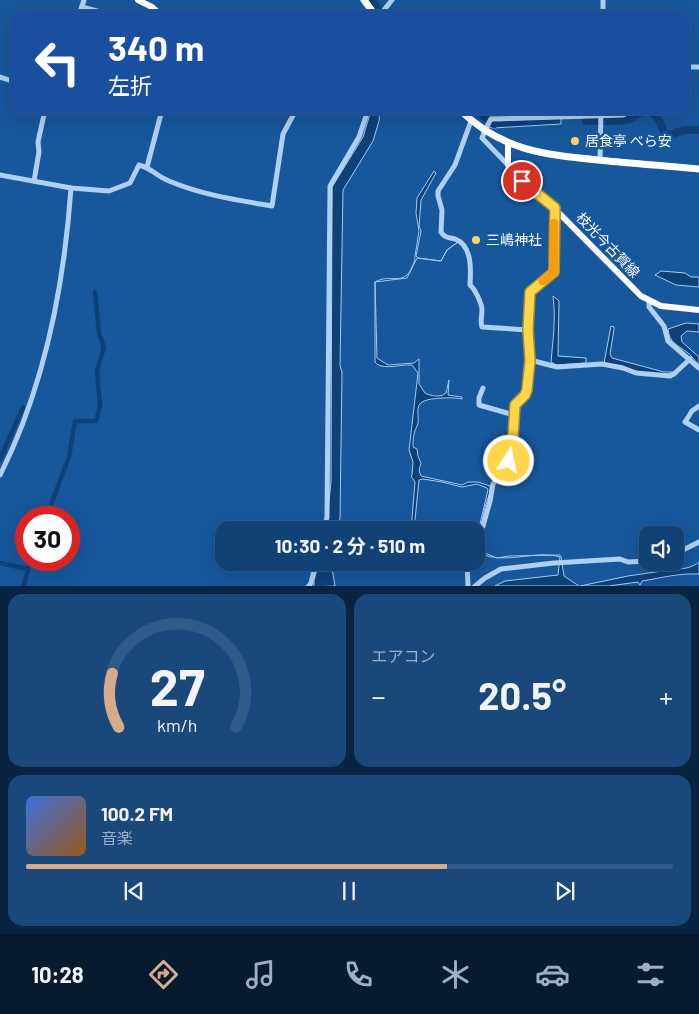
<!DOCTYPE html>
<html lang="ja">
<head>
<meta charset="utf-8">
<style>
  body { margin:0; font-family:Barlow,"Noto Sans JP",sans-serif; background:#1a487a; color:#f1f3f6; height:100vh; display:flex; flex-direction:column; font-size:19px; white-space:nowrap }
  * { box-sizing:border-box; margin:0 }
  p { font-size:16px; color:#9cafc5 }
  .icon { flex:none; width:28px; height:28px; fill:none; stroke:currentColor; stroke-width:2; stroke-linecap:round; stroke-linejoin:round }
  .map { position:relative; height:586px; overflow:hidden }
  .sheet { display:flex; flex-direction:column; gap:8px; padding:8px; background:#092440; flex:1 }
  .sheet>* { flex:none }
  .banner { position:absolute; left:10px; top:10px; width:680px; height:105px; border-radius:15px; box-shadow:0 5px 20px #0002,0 0 0 1px #305a87; background:#1a4fa0; color:#fff; overflow:hidden }
  .controls { position:absolute; left:639px; top:526px; display:grid; gap:10px }
  .controls a { display:grid; place-items:center; width:45px; height:45px; border-radius:10px; background:#114175; box-shadow:0 5px 20px #0002,0 0 0 1px #305a87; font-size:25px }
  .speed { position:absolute; left:15px; top:506px; display:flex; gap:10px; font-size:25px; font-weight:700; text-align:center }
  .speed>* { display:grid; place-content:center; width:65px; height:65px; border-radius:50%; background:#114175; box-shadow:0 5px 20px #0002,0 0 0 1px #305a87; line-height:1 }
  .speed .limit { border:8px solid #d22; background:#fff; color:#111 }
  .pin { position:absolute; display:grid; place-items:center; width:42px; height:42px; color:#fff; margin:-21px; border:2px solid #fff; border-radius:50%; box-shadow:0 1px 5px #0007 }
  .me { position:absolute; width:55px; margin:-28px; rotate:10deg; stroke-linejoin:round; filter:drop-shadow(0 0 4px #0008) }
  .turn { display:flex; align-items:center; gap:18px; height:105px; padding:0 15px; font-size:22px }
  .turn .icon { width:65px; height:65px; stroke-width:2.5 }
  .turn b { display:block; font-size:35px; line-height:42px }
  .big { font-size:38px; font-weight:700; line-height:1.1 }
  .sheet .card { flex:1; display:flex; flex-direction:column; justify-content:center; gap:8px; min-width:0; padding:0 18px; border-radius:15px; background:#1a487a }
  .sheet .dial { align-items:center; gap:0 }
  .dial svg { height:130px; overflow:visible; fill:none; stroke:#305a87; stroke-width:7; stroke-linecap:round; text-anchor:middle }
  .dial text { fill:#f1f3f6; stroke:none }
  .song { display:flex; align-items:center; gap:15px }
  .cover { width:60px; height:60px; border-radius:8px; background:linear-gradient(135deg,hsl(220 70% 55%),hsl(30 70% 35%)) }
  .played { height:5px; border-radius:2px; background:linear-gradient(90deg,#d6ab8b 65%,#305a87 65%) }
  .keys { display:flex; justify-content:space-around; direction:ltr }
  .heat { display:flex; justify-content:space-between; align-items:center; font-size:28px; direction:ltr }
  .sheet .tiles { flex:1; display:grid; gap:8px; grid-template-columns:1fr 1fr }
  .card:last-child { grid-column:span 2 }
  .trip { position:absolute; left:215px; top:521px; width:270px; height:50px; border-radius:15px; background:#114175; box-shadow:0 5px 20px #0002,0 0 0 1px #305a87; font-weight:700; line-height:50px; text-align:center }
  .tabs { display:flex; height:80px; justify-content:space-around; align-items:center; background:#071a2f; color:#9cafc5 }
  .tabs .icon { width:35px; height:35px }
  .tabs .current { color:#d6ab8b }
  .tabs b { font-size:22px; color:#f1f3f6 }
  .map>svg:first-child { display:block }
</style>
</head>
<body>
<div class="map">
<svg width="699" height="587" viewBox="0 0 699 587">
  <rect width="100%" height="100%" fill="#17579c"/>
  <g fill="#0f4179" stroke="#a1cbf5">
    <polygon points="373,110 380,110 379,121 373,141 343,190 340,366 342,372 340,518 337,530 326,530 331,482 332,187 363,137 369,117"/>
    <polygon points="561,118 561,124 493,128 489,127 493,121"/>
    <path d="M434 171 436 173 421 200 419 226 421 231 416 256 418 258 441 261 447 250 458 242 447 250 441 261 417 258 407 278 375 282 377 358 388 365 414 363 419 359V384L425 393C431 396 440 398 446 393L449 380 448 395 462 397V399C455 397 424 397 420 404 416 409 419 417 418 423 414 434 413 434 413 447L417 449 418 456 421 463 419 470 421 476 462 485 468 482H478L490 486V492L485 507 478 539 476 541 488 490 487 488 477 484 462 487 442 482 423 479 419 480 414 530H411L415 482 411 476 412 475 413 462 409 450 418 373 412 365C401 364 382 371 375 362V282C390 273 404 287 412 267 414 263 415 261 415 256L419 231 416 213 417 198Z"/>
    <polygon points="661,271 685,273 691,277 699,277 699,287 676,285 655,275"/>
    <path d="M553 296 559 301 558 356 586 358V363L556 365 551 362C553 339 556 318 553 296Z"/>
    <path d="M686 323 699 324V332L687 331 681 336 682 342 699 357V365C695 361 692 356 688 353 678 345 669 343 668 329Z"/>
    <path d="M611 326 614 327V329L610 354 612 358 664 372H674C659 379 620 367 604 363Z"/>
    <path d="M476 547 480 551 497 558 509 556 560 555 561 557 564 576 579 586H495L505 581 558 575 560 557C535 549 501 567 476 551Z"/>
    <path d="M699 562V574C679 573 661 578 642 581L640 585 638 582 609 586H580L628 576 669 570 675 567C681 571 693 567 699 562Z"/>
    <polygon points="319,563 331,563 335,586 314,587 314,580"/>
  </g>
  <g fill="none" stroke-linecap="round" stroke-linejoin="round">
    <g stroke="#0f4179" stroke-width="4.5">
      <polyline points="0,459 23,407"/>
      <polyline points="46,518 69,457 75,421 96,421 100,406 97,371 104,347 99,333 95,292"/>
      <polyline points="0,563 28,569"/>
      <polyline points="23,587 31,560"/>
    </g>
    <g stroke="#0f4179" stroke-width="8">
      <polyline points="372,0 381,15"/>
      <polyline points="475,110 494,124"/>
      <path d="M586 121C597 120 617 122 626 120 636 118 645 105 655 115 661 120 662 130 666 136L684 130H699"/>
    </g>
    <g stroke="#aed0f2" stroke-width="5">
      <polyline points="82,7 104,13"/>
      <polyline points="79,15 84,0"/>
      <polyline points="380,15 392,0"/>
      <polyline points="603,15 603,0"/>
      <polyline points="685,67 699,67"/>
      <polyline points="0,77 15,82"/>
      <path d="M471 121 455 165 438 191V196L442 210 441 232C445 238 448 237 455 239 472 245 471 269 470 285 475 289 482 304 482 310 482 316 480 321 482 327L527 330"/>
      <polyline points="600,160 601,110"/>
      <polyline points="508,165 482,138 486,128 491,119 623,115 633,110"/>
      <polyline points="147,167 162,110"/>
      <path d="M0 175 71 188 109 191 130 183 139 165C151 168 158 177 169 181 202 195 237 200 272 206L283 134 296 110"/>
      <polyline points="34,181 39,152 38,142 45,110"/>
      <polyline points="649,301 649,307 664,326 668,341 699,368"/>
      <polyline points="530,360 557,367 602,364 623,368 636,373 670,376 674,374 690,359"/>
      <polyline points="483,388 479,398 479,405 514,415"/>
      <polyline points="699,406 692,411 685,422 699,430"/>
      <path d="M0 475C45 386 64 287 71 188"/>
      <polyline points="324,530 327,517 330,186 359,137 368,110"/>
      <polyline points="476,535 483,526 490,501 493,484 509,461 513,437 515,405 525,395 527,389 530,360 527,330 530,292 554,272 555,209"/>
      <polyline points="675,554 699,542"/>
      <polyline points="467,562 468,587"/>
      <polyline points="308,587 311,583 316,562"/>
      <polyline points="474,587 485,578 501,569 554,563 620,559 628,562 648,561"/>
    </g>
    <g stroke="#fafcff" stroke-width="6">
      <polyline points="138,0 152,7 161,15"/>
      <polyline points="508,143 508,165 511,170 555,209 641,296 661,306 699,310"/>
    </g>
    <g stroke="#fff" stroke-width="7">
      <polyline points="364,0 375,15"/>
      <path d="M460 110C504 153 549 155 608 161 638 164 669 166 699 169"/>
    </g>
  </g>
  <g fill="none" stroke-linecap="round" stroke-linejoin="round">
    <g stroke="#a68a30" stroke-width="12">
      <polyline id="route" points="509,461 513,437 515,405 525,395 527,390 530,360 528,330 530,292 554,272 555,208 522,181"/>
    </g>
    <use href="#route" stroke="#ffd54a" stroke-width="9"/>
    <polyline stroke="#f59e0b" stroke-width="9" points="543,281 554,272 554,223"/>
  </g>
  <g fill="#ffcf70" stroke="#17579c" stroke-width="2">
    <circle cx="575" cy="141" r="5"/>
    <circle cx="476" cy="240" r="5"/>
  </g>
  <g text-anchor="middle" stroke-width="5" stroke-linejoin="round" paint-order="stroke">
    <g font-size="14" fill="#fff" stroke="#17579c" text-anchor="start">
      <text x="585" y="146">居食亭 べら安</text>
      <text x="486" y="245">三嶋神社</text>
    </g>
    <g font-size="14" fill="#fff" stroke="#17579c">
      <text transform="translate(608 245) rotate(46)" y="5">枝光今古賀線</text>
    </g>
  </g>
</svg>
<div class="controls">
<a><svg class="icon" aria-label="sound" viewBox="0 0 24 24"><path d="M4 9h4l5-4v14l-5-4H4zM17 9q2 3 0 6"/></svg></a>
</div>
<div class="speed"><div class="limit">30</div></div>
<div class="pin" style="left:522px;top:181px;background:#d93025"><svg class="icon" aria-label="arrive" viewBox="0 0 24 24"><path d="M6 21V4h12l-3 4 3 4H6"/></svg></div>
<svg class="me" style="left:509px;top:461px" viewBox="-20 -20 40 40"><circle r="17" fill="#ffd54a" stroke="#fff" stroke-width="3"/><path d="M0-11L8 9 0 5-8 9z" fill="#fff"/></svg>
<div class="trip">10:30 · 2 分 · 510 m</div>
<div class="banner">
<div class="turn"><svg class="icon" aria-label="left" viewBox="0 0 24 24"><path d="M17 20v-9H6M10 6l-5 5 5 5"/></svg><div><b>340 m</b>左折</div></div>
</div>
</div>
<section class="sheet">
<div class="tiles">
<div class="card dial"><svg viewBox="0 0 100 80">
<path d="M14 69A42 42 0 1 1 86 69"/>
<path d="M14 69A42 42 0 0 1 10 36" stroke="#d6ab8b"/>
<text x="50" y="56" font-size="32" font-weight="700">27</text>
<text x="50" y="72" font-size="11">km/h</text>
</svg></div>
<div class="card"><p>エアコン</p>
<div class="heat"><a>−</a><b class="big">20.5°</b><a>+</a></div>
</div>
<div class="card">
<div class="song"><i class="cover"></i><div><b>100.2 FM</b><p>音楽</p></div></div>
<div class="played"></div>
<div class="keys"><svg class="icon" aria-label="previous" viewBox="0 0 24 24"><path d="M18 5L8 12l10 7zM5 5v14"/></svg><svg class="icon" aria-label="pause" viewBox="0 0 24 24"><path d="M8 5v14M16 5v14"/></svg><svg class="icon" aria-label="next" viewBox="0 0 24 24"><path d="M6 5l10 7-10 7zM19 5v14"/></svg></div>
</div>
</div>
</section>
<nav class="tabs">
<b>10:28</b>
<svg class="icon current" aria-label="directions" viewBox="0 0 24 24"><path d="M12 3l9 9-9 9-9-9zM9 14v-3h6M13 9l2 2-2 2"/></svg>
<svg class="icon" aria-label="music" viewBox="0 0 24 24"><path d="M9 18V5l10-2v13"/><circle cx="6" cy="18" r="3"/><circle cx="16" cy="16" r="3"/></svg>
<svg class="icon" aria-label="phone" viewBox="0 0 24 24"><path d="M5 4h4l2 5-3 2q2 4 5 5l2-3 5 2v4C11 20 4 13 5 4z"/></svg>
<svg class="icon" aria-label="climate" viewBox="0 0 24 24"><path d="M12 3v18M4 7l16 10M4 17L20 7"/></svg>
<svg class="icon" aria-label="car" viewBox="0 0 24 24"><path d="M5 17H2v-5l4-1 3-4h7l3 4 3 1v5h-3M9 17h6M6 11h13"/><circle cx="7" cy="17" r="2"/><circle cx="17" cy="17" r="2"/></svg>
<svg class="icon" aria-label="filters" viewBox="0 0 24 24"><path d="M4 7h16M4 17h16"/><circle cx="9" cy="7" r="2"/><circle cx="15" cy="17" r="2"/></svg>
</nav>
</body>
</html>
